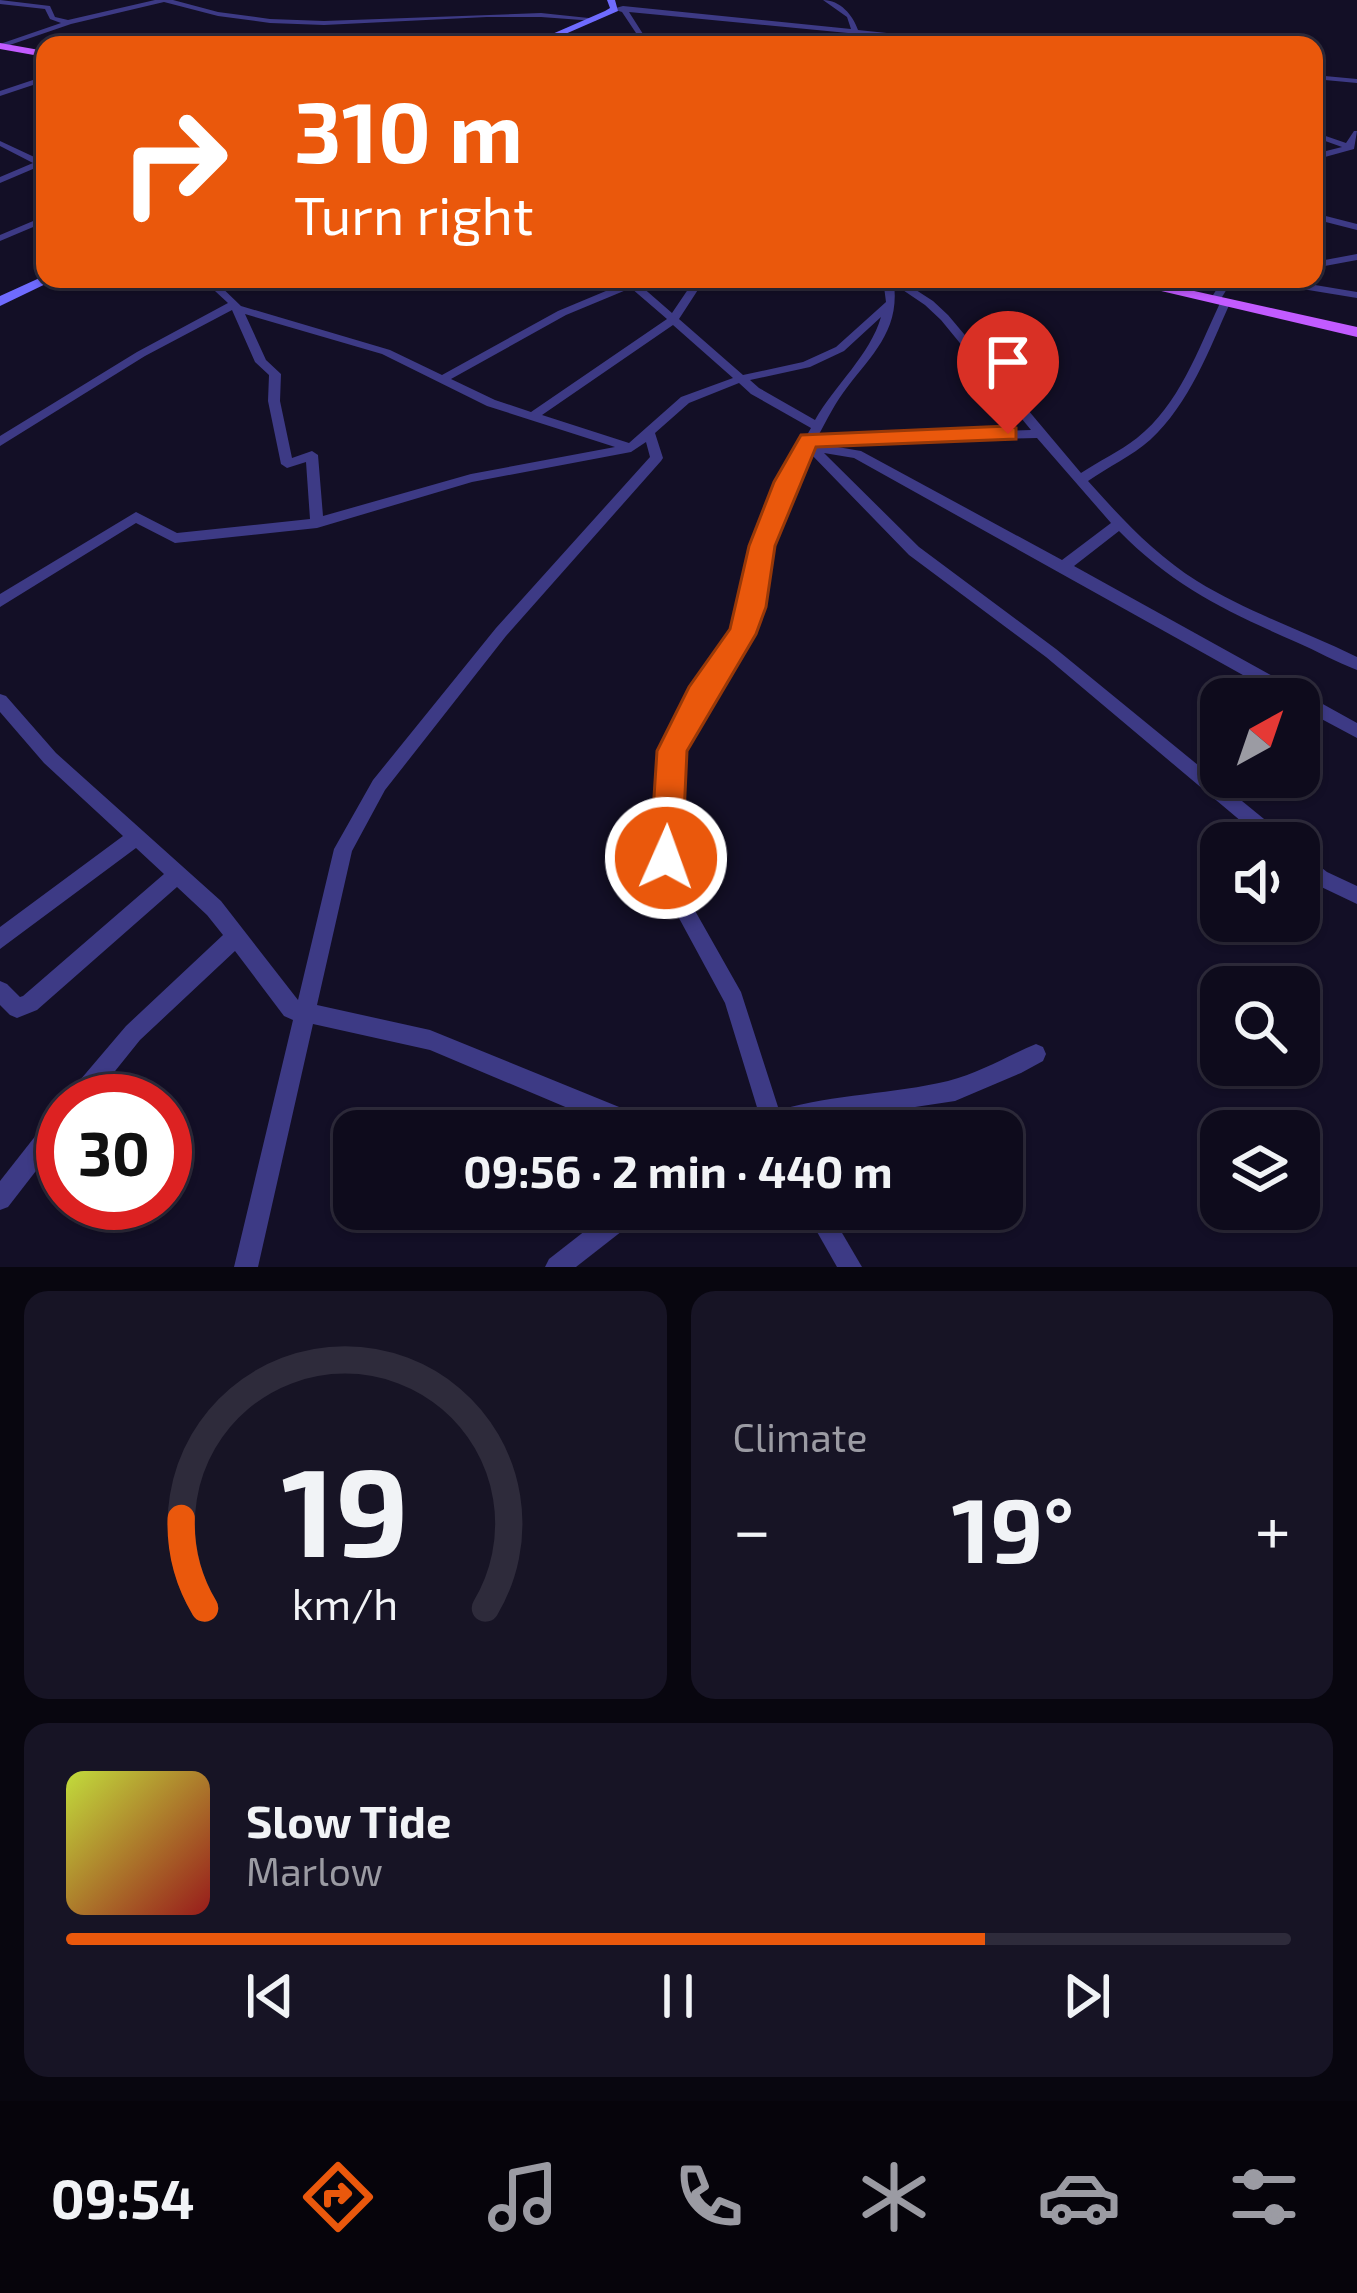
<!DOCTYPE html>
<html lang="en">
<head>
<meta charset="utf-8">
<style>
  body { margin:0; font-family:"Exo 2",sans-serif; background:#171425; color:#f1f3f6; height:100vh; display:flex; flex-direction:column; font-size:45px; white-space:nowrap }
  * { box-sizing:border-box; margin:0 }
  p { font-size:39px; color:#9b9ba3 }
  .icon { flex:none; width:66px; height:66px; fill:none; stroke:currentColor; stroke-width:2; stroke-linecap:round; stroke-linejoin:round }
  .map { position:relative; height:1267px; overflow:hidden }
  .drawer { display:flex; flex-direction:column; gap:24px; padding:24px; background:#08060f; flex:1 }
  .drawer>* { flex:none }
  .guide { position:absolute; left:36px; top:36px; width:1287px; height:252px; border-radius:24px; box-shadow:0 3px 9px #0004,0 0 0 3px #2e2b3b; background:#ea580c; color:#fff; overflow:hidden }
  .needle { width:78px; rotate:40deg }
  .tools { position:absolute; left:1200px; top:678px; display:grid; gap:24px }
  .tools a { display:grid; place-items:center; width:120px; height:120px; border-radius:24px; background:#0e0b1c; box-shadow:0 3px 9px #0004,0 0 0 3px #2e2b3b; font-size:60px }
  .speed { position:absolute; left:36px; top:1074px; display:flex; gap:24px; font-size:60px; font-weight:700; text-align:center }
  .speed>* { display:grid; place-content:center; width:156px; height:156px; border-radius:50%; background:#0e0b1c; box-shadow:0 3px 9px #0004,0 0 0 3px #2e2b3b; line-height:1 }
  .speed .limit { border:18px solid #d22; background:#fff; color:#111 }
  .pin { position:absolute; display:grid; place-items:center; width:102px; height:102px; color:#fff; margin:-123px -51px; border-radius:50% 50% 50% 0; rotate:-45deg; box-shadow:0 0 12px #0007 }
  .pin .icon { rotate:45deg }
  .me { position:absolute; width:132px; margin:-66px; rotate:2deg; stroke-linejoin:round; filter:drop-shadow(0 0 9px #0008) }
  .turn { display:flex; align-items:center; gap:42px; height:252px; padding:0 60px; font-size:54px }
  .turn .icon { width:156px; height:156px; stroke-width:2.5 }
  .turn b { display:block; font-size:84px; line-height:102px }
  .big { font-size:90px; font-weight:700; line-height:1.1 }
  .drawer .widget { flex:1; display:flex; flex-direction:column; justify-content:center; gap:18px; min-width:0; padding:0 42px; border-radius:24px; background:#171425 }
  .drawer .dial { align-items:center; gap:0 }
  .dial svg { height:312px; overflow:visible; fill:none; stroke:#2e2b3b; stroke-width:7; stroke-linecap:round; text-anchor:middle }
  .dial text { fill:#f1f3f6; stroke:none }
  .song { display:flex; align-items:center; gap:36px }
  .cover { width:144px; height:144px; border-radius:18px; background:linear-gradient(135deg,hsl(70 70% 55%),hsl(0 70% 35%)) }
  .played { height:12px; border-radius:6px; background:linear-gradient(90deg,#ea580c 75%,#2e2b3b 75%) }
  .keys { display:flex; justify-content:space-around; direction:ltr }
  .heat { display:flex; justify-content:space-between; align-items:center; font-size:66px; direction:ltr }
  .drawer .tiles { flex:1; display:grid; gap:24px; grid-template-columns:1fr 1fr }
  .widget:last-child { grid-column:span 2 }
  .trip { position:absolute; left:333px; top:1110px; width:690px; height:120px; border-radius:24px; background:#0e0b1c; box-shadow:0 3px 9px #0004,0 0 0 3px #2e2b3b; font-weight:700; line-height:120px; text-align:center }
  .dock { display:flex; height:192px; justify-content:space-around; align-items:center; background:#06040b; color:#9b9ba3 }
  .dock .icon { width:84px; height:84px }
  .dock .current { color:#ea580c }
  .dock b { font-size:54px; color:#f1f3f6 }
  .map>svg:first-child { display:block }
</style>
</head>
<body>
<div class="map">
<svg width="1357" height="1267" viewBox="0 0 1357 1267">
  <rect width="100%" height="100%" fill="#130f26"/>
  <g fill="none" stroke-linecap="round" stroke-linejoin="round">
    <g fill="#3d3a85" fill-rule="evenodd">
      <polygon points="0,0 50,6 55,17 68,20 155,0 173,0 218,12 270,19 324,21 541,13 598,19 595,21 541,17 487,17 324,25 270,23 218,16 164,2 71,24 1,48 0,44 61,23 50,19 45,9 0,4"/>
      <path d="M823 0C840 0 853 15 858 30L1002 45H977L855 34 844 45H837L848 33 629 12 650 45H644L622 12 612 9 623 6 851 29 847 17Z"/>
      <polygon points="1314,75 1357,79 1357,83 1314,79"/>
      <polygon points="45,76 45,81 0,96 0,91"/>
      <polygon points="1354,131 1357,131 1354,149 1314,160 1314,154 1342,147 1314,137 1314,132 1346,143"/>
      <polygon points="0,141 45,162 45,168 40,166 0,183 0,177 33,163 0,146"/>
      <polygon points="1314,213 1357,224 1357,230 1314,219"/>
      <polygon points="45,216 45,222 0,241 0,235"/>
      <polygon points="1357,254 1357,260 1314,268 1314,262"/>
      <path d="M202 279H213L241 306 390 350 442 375 558 311 625 283 622 279H633L672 313 695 279H705L679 319 743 375 803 362 836 347 886 302 883 279H899L933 301 948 315 1081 473C1099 461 1119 452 1137 438 1179 405 1198 350 1220 303L1229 301 1230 303C1209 350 1190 403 1150 440 1132 456 1108 467 1088 481 1121 518 1154 554 1197 581 1247 612 1304 631 1357 657V670C1336 662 1317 651 1296 642 1226 611 1174 587 1119 531L1074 566 1357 723V738L1299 707V699H1286L854 458 824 453 919 547 1056 649 1286 837 1289 843H1267L1046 657 909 555 809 452 792 482 769 546 760 607 750 634 705 699 680 751 674 843 685 893 741 992 779 1110C835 1094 893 1094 948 1081 980 1073 1007 1056 1036 1044L1043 1047 1046 1054 1043 1061 1021 1073 955 1101 822 1121 786 1131H740L743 1123 760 1117 725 1003 667 896 656 843 664 751 693 690 736 631 746 607 755 546 780 482 811 428 751 394 739 383 689 403 655 433 663 458 661 461 506 636 385 790 352 851 317 1005 430 1030 624 1109 644 1123 647 1131H617L608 1125 430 1050 313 1024 258 1267H234L293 1020 284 1016 235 951 140 1040 91 1101H66L69 1093 126 1026 223 935 207 915 177 887 37 1010 17 1018 10 1015 0 1005V981L7 984 20 997 23 996 164 874 136 848 0 949V927L123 836 44 763 0 712V694L6 696 56 753 221 901 298 1000 334 849 373 780 496 628 650 457 646 442 631 452 472 482 317 528 175 543 136 523 0 607V594L136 512 177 533 310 519 306 462 287 468 281 464 268 401 269 375 255 362 232 310 145 356 0 446V436L137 352 228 303ZM894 284 925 305 941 320 1031 430 830 436 824 440 830 444 1037 438 1111 523 1062 560 861 451 814 443C824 426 832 408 843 393 869 357 900 333 894 284ZM631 288 667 319 531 412 495 400 451 379 566 315ZM245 314 382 354 487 406 615 447 471 474 323 516 318 455 312 451 292 458 280 401 281 374 266 360ZM881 317C870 355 835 385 815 420L759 388 750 380 810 367 844 351ZM673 325 733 378 681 397 629 443 542 415Z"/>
      <polygon points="1223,279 1233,279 1219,302 1211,302 1210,300"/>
      <polygon points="1255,279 1279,279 1357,292 1357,298 1260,282"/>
      <polygon points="1299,850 1327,872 1357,886 1357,904 1315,884 1299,871"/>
      <polygon points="63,1108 63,1136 8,1207 0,1210 0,1181 55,1111"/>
      <polygon points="613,1209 643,1209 640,1217 576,1267 545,1267 549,1259"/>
      <polygon points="804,1209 828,1209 862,1267 837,1267"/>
    </g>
    <g fill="#6f6bff" fill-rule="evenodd">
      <polygon points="607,0 615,0 618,11 540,45 527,45 605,11 610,8"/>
      <polygon points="44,276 45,279 56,279 0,306 0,296"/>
    </g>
    <g fill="#c25bff" fill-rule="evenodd">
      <polygon points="0,43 45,51 45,57 0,49"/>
      <polygon points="1110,279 1140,279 1357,327 1357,337"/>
    </g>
  </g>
  <polygon fill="#ea580c" stroke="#983908" stroke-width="3" points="1008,426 1016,428 1016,439 816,447 775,546 766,607 756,634 687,751 682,858 678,869 666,874 654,869 650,858 657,751 689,687 730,629 749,546 774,482 801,435"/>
</svg>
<div class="tools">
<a><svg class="needle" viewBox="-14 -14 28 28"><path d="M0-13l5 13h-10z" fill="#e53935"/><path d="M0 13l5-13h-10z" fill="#9b9ba3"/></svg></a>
<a><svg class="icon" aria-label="sound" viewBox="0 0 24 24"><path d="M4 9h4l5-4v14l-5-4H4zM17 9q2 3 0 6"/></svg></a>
<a><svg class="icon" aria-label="search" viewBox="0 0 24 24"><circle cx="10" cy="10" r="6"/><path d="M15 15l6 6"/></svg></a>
<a><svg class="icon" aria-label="layers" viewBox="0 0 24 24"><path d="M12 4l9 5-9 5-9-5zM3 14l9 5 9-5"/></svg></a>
</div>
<div class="speed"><div class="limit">30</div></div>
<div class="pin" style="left:1008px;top:434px;background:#d93025"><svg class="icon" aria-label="arrive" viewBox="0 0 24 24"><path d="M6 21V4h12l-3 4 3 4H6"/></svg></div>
<svg class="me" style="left:666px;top:858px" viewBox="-20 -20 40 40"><circle r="17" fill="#ea580c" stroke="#fff" stroke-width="3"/><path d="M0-11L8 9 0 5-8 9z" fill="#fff"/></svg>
<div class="trip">09:56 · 2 min · 440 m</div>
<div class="guide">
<div class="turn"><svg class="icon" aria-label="right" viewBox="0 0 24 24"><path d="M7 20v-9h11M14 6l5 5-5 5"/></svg><div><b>310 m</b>Turn right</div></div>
</div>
</div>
<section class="drawer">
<div class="tiles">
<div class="widget dial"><svg viewBox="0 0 100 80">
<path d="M14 69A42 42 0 1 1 86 69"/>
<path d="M14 69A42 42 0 0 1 8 46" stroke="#ea580c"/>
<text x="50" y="56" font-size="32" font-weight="700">19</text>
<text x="50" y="72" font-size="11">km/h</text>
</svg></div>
<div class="widget"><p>Climate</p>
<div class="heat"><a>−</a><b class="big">19°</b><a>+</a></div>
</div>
<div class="widget">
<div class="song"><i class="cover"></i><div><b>Slow Tide</b><p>Marlow</p></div></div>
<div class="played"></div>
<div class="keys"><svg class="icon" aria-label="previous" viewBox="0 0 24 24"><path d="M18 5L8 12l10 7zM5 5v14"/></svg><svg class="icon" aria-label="pause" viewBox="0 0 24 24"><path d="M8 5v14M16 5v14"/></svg><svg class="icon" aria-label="next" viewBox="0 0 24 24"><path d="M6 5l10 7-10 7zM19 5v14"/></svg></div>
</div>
</div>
</section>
<nav class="dock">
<b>09:54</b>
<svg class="icon current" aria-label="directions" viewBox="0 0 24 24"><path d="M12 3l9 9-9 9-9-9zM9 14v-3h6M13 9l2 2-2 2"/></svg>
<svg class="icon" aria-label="music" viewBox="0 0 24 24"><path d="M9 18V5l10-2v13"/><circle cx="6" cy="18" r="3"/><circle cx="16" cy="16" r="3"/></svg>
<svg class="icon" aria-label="phone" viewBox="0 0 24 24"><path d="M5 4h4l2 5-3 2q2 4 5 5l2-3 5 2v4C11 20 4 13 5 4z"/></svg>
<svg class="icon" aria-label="climate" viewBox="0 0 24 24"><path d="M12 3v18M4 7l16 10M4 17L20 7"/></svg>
<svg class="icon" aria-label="car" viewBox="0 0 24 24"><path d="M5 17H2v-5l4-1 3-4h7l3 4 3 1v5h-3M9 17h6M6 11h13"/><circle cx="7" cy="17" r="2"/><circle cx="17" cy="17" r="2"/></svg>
<svg class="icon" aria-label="filters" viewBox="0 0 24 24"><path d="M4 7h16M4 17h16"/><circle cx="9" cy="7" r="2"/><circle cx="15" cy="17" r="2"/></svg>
</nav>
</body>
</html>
